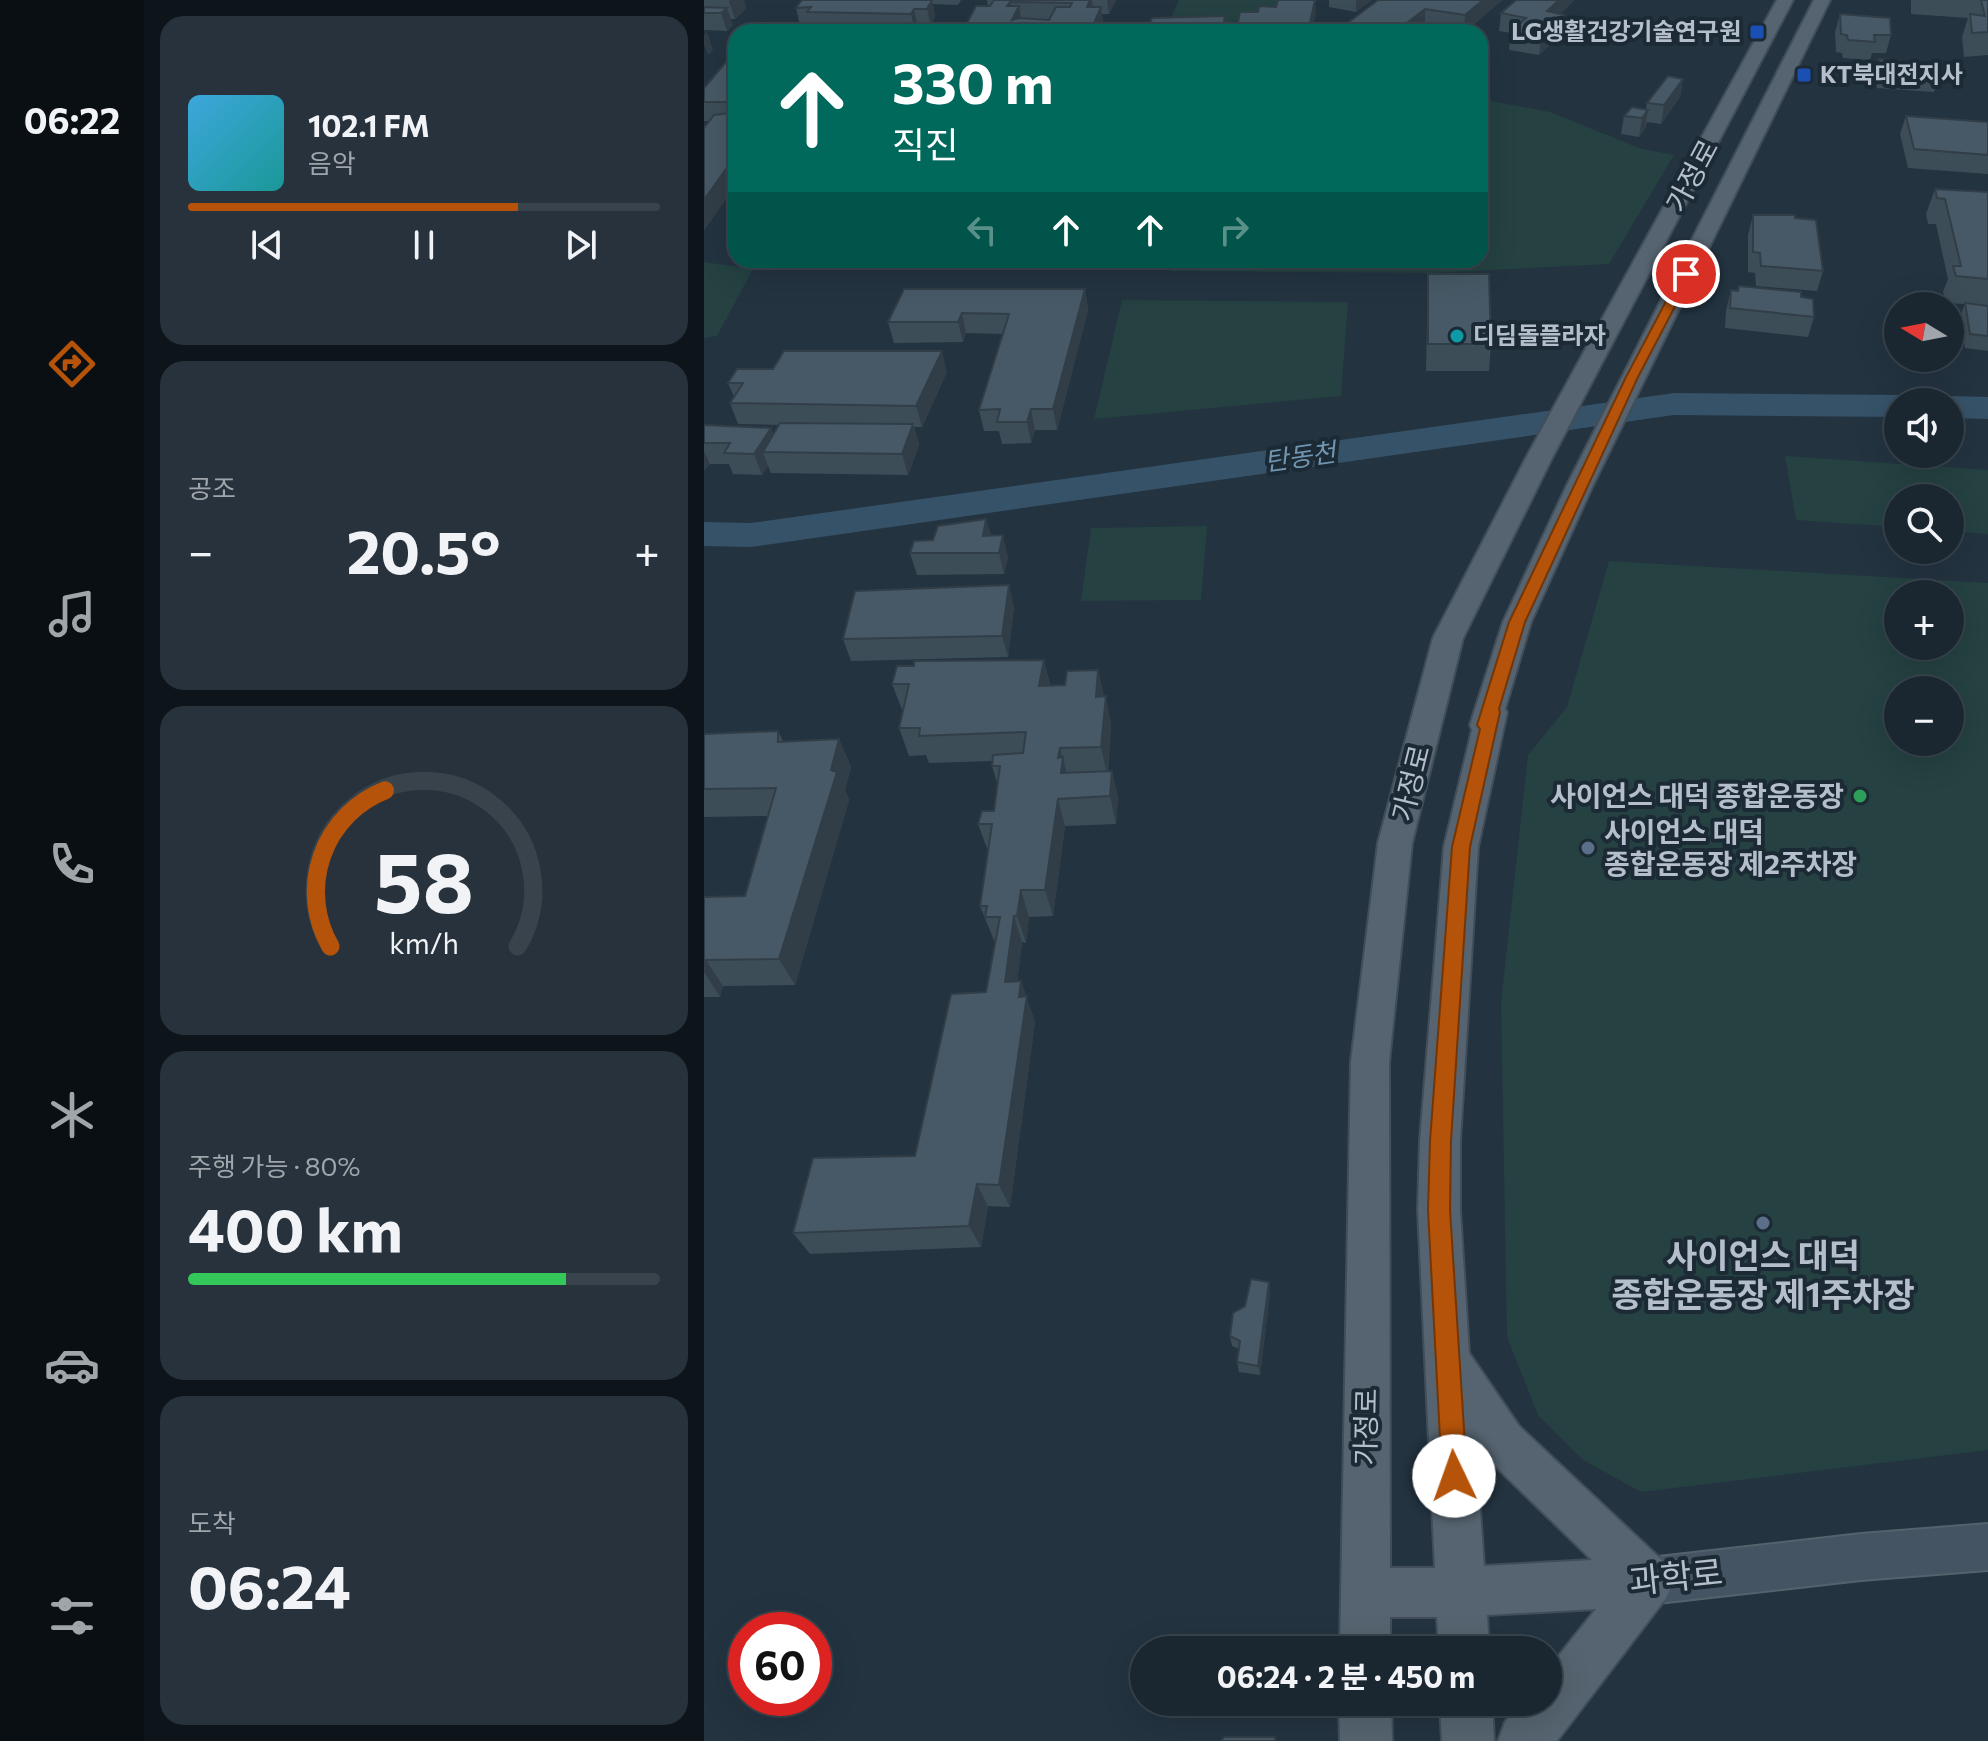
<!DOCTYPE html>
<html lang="ko">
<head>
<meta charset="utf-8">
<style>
  body { margin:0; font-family:Commissioner,"Noto Sans KR",sans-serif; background:#27323c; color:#f1f3f6; height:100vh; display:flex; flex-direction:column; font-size:30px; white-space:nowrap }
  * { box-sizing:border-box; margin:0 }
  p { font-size:26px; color:#9fa5ab }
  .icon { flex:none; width:44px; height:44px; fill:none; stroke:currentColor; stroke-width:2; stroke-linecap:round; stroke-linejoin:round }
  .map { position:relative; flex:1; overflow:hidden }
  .side { display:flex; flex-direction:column; gap:16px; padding:16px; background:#0e151a; width:560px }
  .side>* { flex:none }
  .top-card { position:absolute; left:24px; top:24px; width:760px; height:244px; border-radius:24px; box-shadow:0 8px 32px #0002,0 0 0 2px #38434c; background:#00695c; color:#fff; overflow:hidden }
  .needle { width:52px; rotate:280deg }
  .controls { position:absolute; left:1180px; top:292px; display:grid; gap:16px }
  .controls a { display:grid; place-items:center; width:80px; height:80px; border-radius:50%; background:#1a2630; box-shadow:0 8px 32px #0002,0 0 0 2px #38434c; font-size:40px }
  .speed { position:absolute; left:24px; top:1612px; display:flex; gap:16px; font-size:40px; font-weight:700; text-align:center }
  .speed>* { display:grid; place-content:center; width:104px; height:104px; border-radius:50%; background:#1a2630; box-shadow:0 8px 32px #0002,0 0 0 2px #38434c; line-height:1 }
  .speed .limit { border:12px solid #d22; background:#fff; color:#111 }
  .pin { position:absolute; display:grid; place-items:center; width:68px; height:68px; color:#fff; margin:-34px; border:4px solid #fff; border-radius:50%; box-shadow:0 2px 8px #0007 }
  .me { position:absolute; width:88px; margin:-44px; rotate:357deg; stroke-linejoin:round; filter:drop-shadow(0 0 6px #0008) }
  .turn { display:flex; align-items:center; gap:28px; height:168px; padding:0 32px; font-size:36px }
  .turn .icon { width:104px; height:104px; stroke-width:2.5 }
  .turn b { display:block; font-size:56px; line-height:68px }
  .lanes { display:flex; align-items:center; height:76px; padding:0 32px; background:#0003; justify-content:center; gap:40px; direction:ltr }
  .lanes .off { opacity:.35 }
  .big { font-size:60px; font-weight:700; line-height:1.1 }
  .side .widget { flex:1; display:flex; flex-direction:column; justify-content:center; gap:12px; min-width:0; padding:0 28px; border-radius:24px; background:#27323c }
  .side .dial { align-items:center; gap:0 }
  .dial svg { height:208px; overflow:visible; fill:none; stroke:#38434c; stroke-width:7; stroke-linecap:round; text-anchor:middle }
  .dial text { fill:#f1f3f6; stroke:none }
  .song { display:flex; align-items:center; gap:24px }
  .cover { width:96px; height:96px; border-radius:12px; background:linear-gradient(135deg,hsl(200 70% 55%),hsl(180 70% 35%)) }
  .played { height:8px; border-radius:4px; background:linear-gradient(90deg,#b45309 70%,#38434c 70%) }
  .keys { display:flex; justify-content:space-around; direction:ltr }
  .heat { display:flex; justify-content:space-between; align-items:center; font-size:44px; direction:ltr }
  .charge { height:12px; border-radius:6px; background:linear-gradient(90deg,#34c759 80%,#38434c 0) }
  .trip { position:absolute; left:426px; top:1636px; width:432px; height:80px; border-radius:40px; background:#1a2630; box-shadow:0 8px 32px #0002,0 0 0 2px #38434c; font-weight:700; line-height:80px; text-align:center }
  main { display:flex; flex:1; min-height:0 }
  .dock { display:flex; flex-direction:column; width:144px; justify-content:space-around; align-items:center; background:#0a0f13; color:#9fa5ab }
  .dock .icon { width:56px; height:56px }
  .dock .active { color:#b45309 }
  .dock b { font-size:36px; color:#f1f3f6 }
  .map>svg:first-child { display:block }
</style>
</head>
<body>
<main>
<nav class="dock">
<b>06:22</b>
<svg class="icon active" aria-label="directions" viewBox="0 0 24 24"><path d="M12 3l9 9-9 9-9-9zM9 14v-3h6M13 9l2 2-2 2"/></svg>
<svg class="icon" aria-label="music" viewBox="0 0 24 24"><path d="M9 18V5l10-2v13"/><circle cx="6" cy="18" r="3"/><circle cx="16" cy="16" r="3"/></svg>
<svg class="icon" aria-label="phone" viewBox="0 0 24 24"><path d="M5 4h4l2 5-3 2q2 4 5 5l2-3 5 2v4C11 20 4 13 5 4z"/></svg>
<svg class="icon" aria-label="climate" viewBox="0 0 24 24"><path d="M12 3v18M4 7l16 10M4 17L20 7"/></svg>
<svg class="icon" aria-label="car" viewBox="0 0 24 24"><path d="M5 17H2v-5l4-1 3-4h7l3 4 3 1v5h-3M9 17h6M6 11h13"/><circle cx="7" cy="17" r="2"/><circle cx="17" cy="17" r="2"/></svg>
<svg class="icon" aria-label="filters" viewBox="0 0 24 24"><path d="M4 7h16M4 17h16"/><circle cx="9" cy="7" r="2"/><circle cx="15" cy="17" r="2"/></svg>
</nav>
<section class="side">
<div class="widget">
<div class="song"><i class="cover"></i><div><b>102.1 FM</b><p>음악</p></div></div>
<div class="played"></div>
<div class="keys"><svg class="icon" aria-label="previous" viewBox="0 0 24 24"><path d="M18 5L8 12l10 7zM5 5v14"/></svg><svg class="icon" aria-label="pause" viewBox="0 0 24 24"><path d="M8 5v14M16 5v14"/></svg><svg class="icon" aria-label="next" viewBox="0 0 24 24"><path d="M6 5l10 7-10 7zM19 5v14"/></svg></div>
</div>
<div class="widget"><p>공조</p>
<div class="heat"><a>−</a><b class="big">20.5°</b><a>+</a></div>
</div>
<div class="widget dial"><svg viewBox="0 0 100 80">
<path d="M14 69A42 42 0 1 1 86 69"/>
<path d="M14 69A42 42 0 0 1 35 9" stroke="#b45309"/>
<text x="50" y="56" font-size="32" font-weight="700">58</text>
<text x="50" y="72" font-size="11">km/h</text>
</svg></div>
<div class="widget"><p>주행 가능 · 80%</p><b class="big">400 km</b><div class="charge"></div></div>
<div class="widget"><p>도착</p><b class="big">06:24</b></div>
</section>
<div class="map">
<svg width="1284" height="1741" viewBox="0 0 1284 1741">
  <rect width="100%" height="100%" fill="#233340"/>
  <g fill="#254141" fill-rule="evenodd">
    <polygon points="475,0 615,0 548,18 505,26 466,20"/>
    <polygon points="776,99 846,112 935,148 970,155 905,264 728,273 468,271 455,263 456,260 776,260"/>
    <polygon points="0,262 49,269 13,336 0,338"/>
    <polygon points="418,300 644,302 637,396 390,419"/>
    <polygon points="1081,456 1284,470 1284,534 1246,531 1246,498 1194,498 1194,527 1092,520"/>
    <polygon points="503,526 497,600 377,601 387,528"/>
    <path d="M905 561 1284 583V1450L937 1492 879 1460 834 1415 803 1337 797 1002 824 755 863 707ZM1194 594H1246V646H1194ZM1194 690H1246V742H1194Z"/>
  </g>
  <polygon fill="#365268" points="167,260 408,260 413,268 168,261"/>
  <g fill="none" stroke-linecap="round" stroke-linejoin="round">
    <g fill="#365268" fill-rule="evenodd">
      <polygon points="970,393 1194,395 1209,402 1194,402 1194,417 970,415 47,547 0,546 0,522 47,523"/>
      <polygon points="1246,396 1284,397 1284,419 1246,418 1246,402 1232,402"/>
    </g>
    <g stroke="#55626e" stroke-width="4">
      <polygon id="secondary" points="1284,1524 1284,1570 1157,1580 945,1604 929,1597 922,1581 929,1565 945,1558 1157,1534"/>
    </g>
    <g stroke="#414e59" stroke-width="4">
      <g id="primary">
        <path d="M1073 0H1089L849 456 759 638 708 843 685 1062 686 1568H731L714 1210 716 1141 740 847 768 730 766 725 799 622 863 485 1110 0H1126L889 485 827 622 801 709 803 712 774 847 756 1141V1210L765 1353 815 1426 962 1564 970 1581 962 1598 853 1741H794L801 1722 818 1702H844V1669L892 1609 783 1615 785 1650H735L733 1617H686V1650H636L647 1062 674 843 729 638 823 456ZM771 1441 783 1458 888 1560 780 1566Z"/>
        <polygon points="635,1702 687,1702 688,1741 636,1741"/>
        <polygon points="736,1702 788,1702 790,1741 738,1741"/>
      </g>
    </g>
    <use href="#secondary" fill="#455463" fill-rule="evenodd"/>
    <use href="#primary" fill="#556470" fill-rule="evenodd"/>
  </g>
  <g fill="#3d4d58">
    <polygon points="0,0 40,0 42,8 31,19 26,19 29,25 23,31 0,30"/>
    <polygon points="98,0 257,0 254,5 229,4 231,17 227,27 214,27 211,31 108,30 106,25 96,25 92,8"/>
    <polygon points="283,0 412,0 405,14 398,14 399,25 396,32 261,32 260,29 284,6"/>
    <polygon points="625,0 668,0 652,12 625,7"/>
    <polygon points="674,0 798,0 761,32 721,26 713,32 637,32 637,28"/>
    <polygon points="812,0 870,0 856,14 860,15 858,32 835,55 805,50 807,33 795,31 797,13"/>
    <polygon points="1207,0 1284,0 1284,55 1260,57 1258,37 1264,18 1207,14"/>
    <polygon points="1136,14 1187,35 1182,53 1168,53 1166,60 1139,58 1138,53 1132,52 1131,32"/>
    <polygon points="32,50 32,189 29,189 0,230 0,128 5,121 0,121 0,88"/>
    <polygon points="1175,59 1234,80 1230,92 1173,88 1172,72"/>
    <polygon points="979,79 976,97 957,124 943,122 941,129 935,137 917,134 920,116 942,110 943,103"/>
    <polygon points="1202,116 1284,122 1284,174 1204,168 1196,134"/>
    <polygon points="1231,189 1284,193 1284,351 1261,348 1256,317 1261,304 1242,303 1239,292 1244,279 1232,224 1224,224 1222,214"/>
    <polygon points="1049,215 1091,218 1119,271 1113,291 1052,286 1051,273 1044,272 1044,235"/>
    <polygon points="724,274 787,344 785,371 722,371"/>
    <polygon points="381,289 384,310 353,430 331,430 327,443 298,444 295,431 280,431 275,410 299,334 262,333 259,342 190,343 184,322"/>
    <polygon points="1027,290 1097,297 1110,317 1104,337 1021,328 1022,311"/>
    <polygon points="243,372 218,427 210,427 215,445 204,475 67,473 64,466 58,475 29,474 25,464 6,464 0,471 0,425 67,428 69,435 76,425 34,424 26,403 30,397 24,383"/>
    <polygon points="282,519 287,536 304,557 300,574 213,575 206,553"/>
    <polygon points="310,606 304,657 147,661 139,639"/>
    <polygon points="340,660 346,685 361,685 394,670 400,697 407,724 404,771 408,771 414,798 412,824 361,826 349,916 325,917 322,943 318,942 313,982 317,981 331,1022 306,1207 284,1206 277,1247 106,1254 89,1233 211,1156 282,992 291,943 276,906 284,851 274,824 290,811 294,786 288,766 288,761 225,763 222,755 205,756 195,728 199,712 188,684"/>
    <polygon points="74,731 79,741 135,739 147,767 141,790 145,800 91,985 19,986 16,997 0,997 0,897 41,896 64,816 0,817 0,734"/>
    <polygon points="565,1282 566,1293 556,1375 535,1372 533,1362 535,1349 528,1346 526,1336 541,1306"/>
  </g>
  <g fill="#323e47">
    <polygon points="27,0 40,0 42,8 31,19 25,1"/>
    <polygon points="228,0 231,17 227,27 223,9"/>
    <polygon points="386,0 388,0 390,14 383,7"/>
    <polygon points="403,0 412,0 405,14"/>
    <polygon points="611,0 612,14 608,32 604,32"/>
    <polygon points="652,0 668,0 652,12"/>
    <polygon points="779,0 798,0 760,32 761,15"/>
    <polygon points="855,0 870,0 842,29 843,11"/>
    <polygon points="306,2 309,18 315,6 318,24 308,21 303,6"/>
    <polygon points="397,7 399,25 396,32 388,32 387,30"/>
    <polygon points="23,8 29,25 23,31 17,13"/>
    <polygon points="210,9 214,27 211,31 207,14"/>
    <polygon points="721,9 721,26 713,32 691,32"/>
    <polygon points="860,15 858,32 835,55 837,38"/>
    <polygon points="521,16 522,32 518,32"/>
    <polygon points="3,32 9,50 4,55 0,45 0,35"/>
    <polygon points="979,79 976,97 957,124 960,105"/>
    <polygon points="944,110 941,129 935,137 938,118"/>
    <polygon points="32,157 32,177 27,163"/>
    <polygon points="22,169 29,189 0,230 0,200"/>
    <polygon points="381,289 384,310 353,430 349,409"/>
    <polygon points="258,313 262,333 259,342 254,322"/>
    <polygon points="238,351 243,372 218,427 212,406"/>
    <polygon points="327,409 331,430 327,443 323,422"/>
    <polygon points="209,424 215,445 204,475 198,454"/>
    <polygon points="67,428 75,450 59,452 64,466 58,475 50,454"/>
    <polygon points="0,451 6,464 0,471"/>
    <polygon points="282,519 288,540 279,536"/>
    <polygon points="299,535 304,557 300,574 295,553"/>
    <polygon points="305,585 310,606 304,657 298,636"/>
    <polygon points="340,660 346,688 335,686"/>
    <polygon points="394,670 400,698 392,697"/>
    <polygon points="402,696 407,724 403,774 397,747"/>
    <polygon points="135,739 147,767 141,790 145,800 91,985 75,959"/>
    <polygon points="356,748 366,785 364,800 354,758"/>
    <polygon points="408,771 414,798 412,824 406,796"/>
    <polygon points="354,799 361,826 349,916 341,890"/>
    <polygon points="317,890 325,917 322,943 313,916"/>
    <polygon points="310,916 318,942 310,1008 301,982"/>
    <polygon points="2,960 19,986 16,997 0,972"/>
    <polygon points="317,981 331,1022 306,1207 295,1185"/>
    <polygon points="273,1184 284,1206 277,1247 265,1226"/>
    <polygon points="565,1282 566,1293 556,1375 554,1366"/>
  </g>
  <g fill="#475966" stroke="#323e47" stroke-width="2" fill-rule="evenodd">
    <polygon points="98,0 228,0 223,9 210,9 207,14 103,12 107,7 92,8"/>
    <path d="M290 0H386L383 7H397L387 30 342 29 345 25 306 24 303 29H260L272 6H286ZM306 2 368 3 366 7H352L345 20 315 18 308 20 315 6H303Z"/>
    <polygon points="574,0 611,0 604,32 532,32 536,12 554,12 555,6 572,7"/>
    <polygon points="674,0 779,0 761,15 721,9 691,32 656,32 637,28"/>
    <polygon points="812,0 855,0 843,11 860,15 837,38 807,32 822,18 797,13"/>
    <polygon points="1277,0 1284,0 1284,32 1268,33 1266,14 1281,16"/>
    <polygon points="0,7 23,8 17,13 0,13"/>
    <polygon points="1136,14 1186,18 1187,35 1170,35 1171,42 1144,40 1143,35 1137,34"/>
    <polygon points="521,16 518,32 443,32 448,18"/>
    <polygon points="49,30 106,30 104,32 47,32"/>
    <polygon points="32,50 32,102 0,102 0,88"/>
    <polygon points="1175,59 1230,64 1234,80 1176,76"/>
    <polygon points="964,76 979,79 960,105 943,103"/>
    <polygon points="928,107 944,110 938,118 920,116"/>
    <polygon points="32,112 32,156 27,163 32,162 32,165 29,169 22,169 0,200 0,128 10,115"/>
    <polygon points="1202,116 1284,122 1284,155 1210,149"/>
    <polygon points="1231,189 1284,192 1284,279 1252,276 1249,266 1257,266 1241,199 1233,198"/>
    <polygon points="1049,215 1091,215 1091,218 1112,220 1119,271 1057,266 1056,253 1049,252"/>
    <polygon points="724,274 785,274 787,344 724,344"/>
    <polygon points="1035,286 1097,292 1097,297 1109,299 1110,317 1026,308 1027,290 1034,291"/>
    <polygon points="200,289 381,289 349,409 327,409 323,422 293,422 296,409 275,410 305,314 258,313 254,322 184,322"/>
    <polygon points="1261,303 1284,306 1284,336 1266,334"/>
    <polygon points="80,351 238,351 212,406 26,403 39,383 24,383 33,369 69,369"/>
    <polygon points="76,423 209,424 198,454 59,452"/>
    <polygon points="0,425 67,428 50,454 20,453 26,443 0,443"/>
    <polygon points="282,519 279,536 299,535 295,553 206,553 210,541 229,540 234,526"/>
    <polygon points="305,585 298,636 139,639 151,591"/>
    <polygon points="340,660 335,686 361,685 363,671 394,670 392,697 402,696 397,747 356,748 354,758 359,757 357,773 408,771 406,796 354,799 341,890 317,890 313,916 310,916 301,982 317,981 315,997 323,996 295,1185 273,1184 265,1226 89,1233 109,1158 211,1156 247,994 282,992 296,917 281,917 283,906 276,906 288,824 274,824 278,811 290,811 296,766 288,766 289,755 319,753 322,732 215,736 216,728 195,728 205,684 188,684 193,666 210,666 210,661"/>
    <polygon points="74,731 74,742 135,739 127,770 133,772 75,959 2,960 0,967 0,897 41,896 72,788 0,789 0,734"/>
    <polygon points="547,1279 565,1282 554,1366 533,1362 536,1341 526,1336 529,1313 541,1306"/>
    <polygon points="520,1737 571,1737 571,1741 517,1741"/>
  </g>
  <polygon fill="#b45309" stroke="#753606" stroke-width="2" points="978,271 988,274 934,377 821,622 795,709 796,712 766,847 747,1141 746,1210 763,1476 759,1485 750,1489 741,1485 738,1476 724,1210 726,1141 748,847 776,729 773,725 805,622 922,377"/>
  <g fill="#1a4fb4" stroke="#1c2a35" stroke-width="3">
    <rect x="1045" y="24" width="16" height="16" rx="4"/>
    <rect x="1092" y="67" width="16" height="16" rx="4"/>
  </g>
  <circle fill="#0f9aa8" stroke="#1c2a35" stroke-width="3" cx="753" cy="336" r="8"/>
  <circle fill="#2e9e5b" stroke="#1c2a35" stroke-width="3" cx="1156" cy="796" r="8"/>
  <g fill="#5c6f8a" stroke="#1c2a35" stroke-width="3">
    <circle cx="884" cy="848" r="8"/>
    <circle cx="1059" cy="1223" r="8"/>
  </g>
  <g text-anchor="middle" stroke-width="8" stroke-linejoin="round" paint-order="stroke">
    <g font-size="24" font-weight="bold" fill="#b4bfcb" stroke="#1c2a35" text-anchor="start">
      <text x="1037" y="40" text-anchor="end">LG생활건강기술연구원</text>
      <text x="1116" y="83">KT북대전지사</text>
      <text x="769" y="344">디딤돌플라자</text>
    </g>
    <g font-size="26" font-style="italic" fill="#7295b0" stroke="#1c2a35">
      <text transform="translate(596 457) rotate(-8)" y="9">탄동천</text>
    </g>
    <g font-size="28" fill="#b4bfcb" stroke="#1c2a35">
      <text transform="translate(988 176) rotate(-62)" y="10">가정로</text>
      <text transform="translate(707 783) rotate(-76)" y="10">가정로</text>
      <text transform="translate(662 1427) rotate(-89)" y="10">가정로</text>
    </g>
    <g font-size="28" font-weight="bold" fill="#b4bfcb" stroke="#1c2a35" text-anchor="end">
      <text x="1140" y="806">사이언스 대덕 종합운동장</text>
      <text x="900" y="842" text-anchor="start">사이언스 대덕<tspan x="900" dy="32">종합운동장 제2주차장</tspan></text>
    </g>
    <g font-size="34" font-weight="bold" fill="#b4bfcb" stroke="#1c2a35">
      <text x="1059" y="1268">사이언스 대덕<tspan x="1059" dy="39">종합운동장 제1주차장</tspan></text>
    </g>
    <g font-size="34" fill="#b4bfcb" stroke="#1c2a35">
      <text transform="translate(972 1577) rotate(-6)" y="12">과학로</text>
    </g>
  </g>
</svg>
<div class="controls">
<a><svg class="needle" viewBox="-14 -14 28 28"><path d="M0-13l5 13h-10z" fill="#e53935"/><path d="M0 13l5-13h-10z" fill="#9fa5ab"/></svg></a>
<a><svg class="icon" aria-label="sound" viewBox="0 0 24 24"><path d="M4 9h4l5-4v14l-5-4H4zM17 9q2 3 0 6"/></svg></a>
<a><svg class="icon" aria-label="search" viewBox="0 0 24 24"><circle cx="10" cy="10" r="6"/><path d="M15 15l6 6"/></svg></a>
<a>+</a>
<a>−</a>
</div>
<div class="speed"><div class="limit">60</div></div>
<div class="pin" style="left:982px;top:274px;background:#d93025"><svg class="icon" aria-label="arrive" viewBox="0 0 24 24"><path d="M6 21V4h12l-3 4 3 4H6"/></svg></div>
<svg class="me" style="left:750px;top:1476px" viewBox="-20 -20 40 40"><circle r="19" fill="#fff"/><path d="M0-13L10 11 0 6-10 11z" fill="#b45309"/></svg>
<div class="trip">06:24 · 2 분 · 450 m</div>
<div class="top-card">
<div class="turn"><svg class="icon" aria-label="ahead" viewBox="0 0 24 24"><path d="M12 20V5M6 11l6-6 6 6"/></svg><div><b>330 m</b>직진</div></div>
<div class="lanes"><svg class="icon off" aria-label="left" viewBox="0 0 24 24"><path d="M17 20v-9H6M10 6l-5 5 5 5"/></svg><svg class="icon" aria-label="ahead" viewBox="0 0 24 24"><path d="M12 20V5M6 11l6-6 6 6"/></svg><svg class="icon" aria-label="ahead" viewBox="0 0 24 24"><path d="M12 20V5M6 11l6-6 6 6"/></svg><svg class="icon off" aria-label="right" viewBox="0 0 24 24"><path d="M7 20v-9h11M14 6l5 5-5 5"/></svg></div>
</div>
</div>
</main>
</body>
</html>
